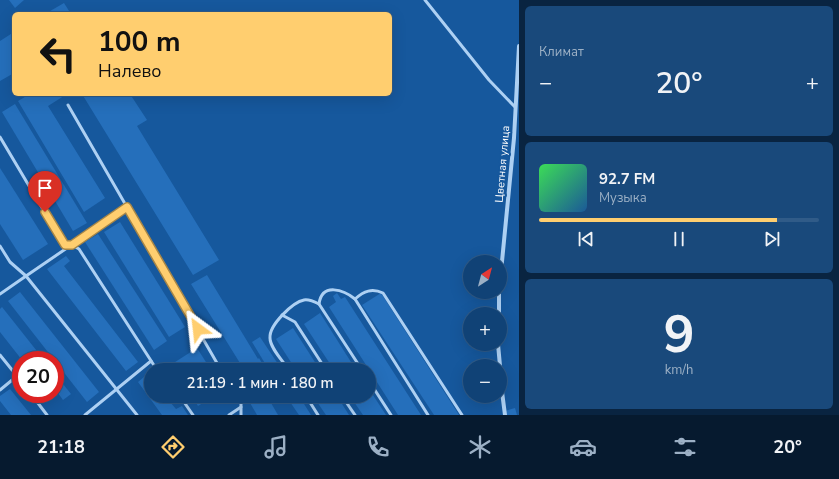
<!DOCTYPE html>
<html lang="ru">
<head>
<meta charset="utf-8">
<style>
  body { margin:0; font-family:"Nunito Sans",sans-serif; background:#19497b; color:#f1f3f6; height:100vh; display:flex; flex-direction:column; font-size:15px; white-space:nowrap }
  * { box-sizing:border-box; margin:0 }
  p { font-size:13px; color:#9cb0c5 }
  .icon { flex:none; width:22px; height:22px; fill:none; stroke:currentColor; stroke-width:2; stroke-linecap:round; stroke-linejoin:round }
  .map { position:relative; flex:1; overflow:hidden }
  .side { display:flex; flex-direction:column; gap:6px; padding:6px; background:#092441; width:320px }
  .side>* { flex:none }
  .top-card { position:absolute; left:12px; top:12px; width:380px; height:84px; border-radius:6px; box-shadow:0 4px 16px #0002,0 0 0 1px #305b88; background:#ffce6f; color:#111; overflow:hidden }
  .needle { width:26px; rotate:36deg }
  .buttons { position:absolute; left:463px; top:255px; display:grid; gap:8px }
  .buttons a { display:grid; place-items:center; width:44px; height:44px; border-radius:50%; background:#104276; box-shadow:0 4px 16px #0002,0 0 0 1px #305b88; font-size:20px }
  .speed { position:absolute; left:12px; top:351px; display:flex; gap:8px; font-size:20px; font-weight:700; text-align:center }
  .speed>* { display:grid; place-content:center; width:52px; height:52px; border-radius:50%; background:#104276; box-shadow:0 4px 16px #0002,0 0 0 1px #305b88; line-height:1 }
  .speed .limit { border:6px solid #d22; background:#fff; color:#111 }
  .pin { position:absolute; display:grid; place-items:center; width:34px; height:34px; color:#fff; margin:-41px -17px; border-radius:50% 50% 50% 0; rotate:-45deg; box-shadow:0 0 4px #0007 }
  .pin .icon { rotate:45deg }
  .me { position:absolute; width:44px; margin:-22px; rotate:330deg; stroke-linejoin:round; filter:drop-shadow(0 0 3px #0008) }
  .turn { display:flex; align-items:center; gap:14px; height:84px; padding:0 20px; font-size:18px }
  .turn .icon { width:52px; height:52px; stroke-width:2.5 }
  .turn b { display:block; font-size:28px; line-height:34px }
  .big { font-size:30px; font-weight:600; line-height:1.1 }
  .side .widget { flex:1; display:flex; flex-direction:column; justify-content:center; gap:6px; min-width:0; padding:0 14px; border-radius:6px; background:#19497b }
  .side .dial { align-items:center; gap:0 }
  .dial b { font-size:52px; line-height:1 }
  .song { display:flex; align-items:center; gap:12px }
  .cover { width:48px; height:48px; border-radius:6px; background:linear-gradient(135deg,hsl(130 70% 55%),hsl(210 70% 35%)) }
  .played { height:4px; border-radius:2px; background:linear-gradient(90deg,#ffce6f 85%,#305b88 85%) }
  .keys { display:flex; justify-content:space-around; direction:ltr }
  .heat { display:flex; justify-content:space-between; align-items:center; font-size:22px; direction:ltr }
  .trip { position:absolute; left:144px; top:363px; width:232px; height:40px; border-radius:20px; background:#104276; box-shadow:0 4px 16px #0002,0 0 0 1px #305b88; font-weight:600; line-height:40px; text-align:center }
  .menu { display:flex; height:64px; justify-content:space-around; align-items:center; background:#061a2f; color:#9cb0c5 }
  .menu .icon { width:28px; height:28px }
  .menu .current { color:#ffce6f }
  .menu b { font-size:18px; color:#f1f3f6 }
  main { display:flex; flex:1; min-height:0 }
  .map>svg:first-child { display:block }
</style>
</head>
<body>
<main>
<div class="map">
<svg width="519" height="415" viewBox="0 0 519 415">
  <rect width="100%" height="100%" fill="#16589d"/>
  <g fill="#256fbb">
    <polygon points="9,0 24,0 15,8"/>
    <polygon points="64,3 71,14 45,14"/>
    <polygon points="14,32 14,73 0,81 0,41"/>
    <polygon points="30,94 67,94 48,106 105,198 84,212 18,101"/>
    <polygon points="82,94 130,94 147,120 137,126 219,260 193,275"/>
    <polygon points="15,104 87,223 73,231 2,112"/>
    <polygon points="0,168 48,244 23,260 0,224"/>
    <polygon points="120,222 185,327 169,337 104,232"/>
    <polygon points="98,234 167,341 154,350 85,242"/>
    <polygon points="66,256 70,261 64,266 138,362 126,371 47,269"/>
    <polygon points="207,275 258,359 259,358 266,370 240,370 243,368 191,284"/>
    <polygon points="20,292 99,392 87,402 8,301"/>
    <polygon points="337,293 341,299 345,297 421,415 398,415 329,307 336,302 333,296"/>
    <polygon points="381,293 459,415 434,415 362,305"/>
    <polygon points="2,307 44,360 22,360 0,332 0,309"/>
    <polygon points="320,313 356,370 334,370 304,324"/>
    <polygon points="293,328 320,370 296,370 276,339"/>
    <polygon points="260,337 282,370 269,370 252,342"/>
    <polygon points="197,348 211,370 176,370 172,364"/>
    <polygon points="55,374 71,394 63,400 55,389"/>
    <polygon points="144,377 151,385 151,396 165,396 176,409 182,406 188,415 162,415 138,382"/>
    <polygon points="10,389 31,415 11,415 0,401 0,396"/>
    <polygon points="369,389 386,415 363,415 350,396 369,396"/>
    <polygon points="192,396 214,396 198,406"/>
    <polygon points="246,396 267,396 278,415 257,415"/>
    <polygon points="286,396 299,396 311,415 299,415"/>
    <polygon points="313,396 337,396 349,415 326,415"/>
    <polygon points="515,408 517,415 506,415 505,411"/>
  </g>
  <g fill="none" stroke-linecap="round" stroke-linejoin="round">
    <g stroke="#add0f3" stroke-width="3">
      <polyline points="425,0 489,80 515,107"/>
      <polyline points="68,105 221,370"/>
      <polyline points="0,137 60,238 65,245 72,245 79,249 157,370"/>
      <polyline points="0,246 10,262 26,276 127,207"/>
      <polyline points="0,294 26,276 137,415"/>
      <path d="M355 299C364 291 372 288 383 293L462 415"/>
      <path d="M319 304C322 282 344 290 355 299L428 415"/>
      <polyline points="282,315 295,322 326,370"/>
      <polyline points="0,355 21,381"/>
      <path d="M289 370C283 361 270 348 270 338 269 325 293 302 304 300 309 299 315 302 319 304L362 370"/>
      <polyline points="369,381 391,415"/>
      <polyline points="0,390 17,376"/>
      <polyline points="31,394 47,415"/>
      <polyline points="176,396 184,402 193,415"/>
      <polyline points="236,396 241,403 241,415"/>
      <polyline points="306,396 318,415"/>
      <polyline points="342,396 355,415"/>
      <polyline points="85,415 151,361"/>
      <polyline points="229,415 241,407"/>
    </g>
    <g stroke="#add0f3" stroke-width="4">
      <polyline points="500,282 514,138 519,46"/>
      <polyline points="499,314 499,292"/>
      <polyline points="498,344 500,366"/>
      <polyline points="500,376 505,415"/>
    </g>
  </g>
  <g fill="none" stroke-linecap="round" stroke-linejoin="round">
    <g stroke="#a68648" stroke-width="10">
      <polyline id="route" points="45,212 65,245 72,245 127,207 198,329"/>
    </g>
    <use href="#route" stroke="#ffce6f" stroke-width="7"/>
  </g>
  <g text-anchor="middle" stroke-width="4" stroke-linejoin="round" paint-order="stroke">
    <g font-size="11" fill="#fff" stroke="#16589d">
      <text transform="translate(502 164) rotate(-85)" y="4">Цветная улица</text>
    </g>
  </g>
</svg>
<div class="buttons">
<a><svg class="needle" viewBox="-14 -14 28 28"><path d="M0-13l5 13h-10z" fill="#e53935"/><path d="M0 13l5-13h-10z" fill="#9cb0c5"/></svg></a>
<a>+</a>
<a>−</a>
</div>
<div class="speed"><div class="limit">20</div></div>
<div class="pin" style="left:45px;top:212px;background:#d93025"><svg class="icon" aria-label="arrive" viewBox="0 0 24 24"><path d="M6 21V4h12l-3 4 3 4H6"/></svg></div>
<svg class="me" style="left:198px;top:329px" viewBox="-20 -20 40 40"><path d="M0-17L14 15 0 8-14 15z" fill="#ffce6f" stroke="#fff" stroke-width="4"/></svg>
<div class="trip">21:19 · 1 мин · 180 m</div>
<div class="top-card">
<div class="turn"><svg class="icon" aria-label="left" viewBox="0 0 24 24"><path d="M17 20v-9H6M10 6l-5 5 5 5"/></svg><div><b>100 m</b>Налево</div></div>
</div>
</div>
<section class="side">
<div class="widget"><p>Климат</p>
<div class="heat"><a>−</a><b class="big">20°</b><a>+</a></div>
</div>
<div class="widget">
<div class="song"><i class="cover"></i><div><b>92.7 FM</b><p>Музыка</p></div></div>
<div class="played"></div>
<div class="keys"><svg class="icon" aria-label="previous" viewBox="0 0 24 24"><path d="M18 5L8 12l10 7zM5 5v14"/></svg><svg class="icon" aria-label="pause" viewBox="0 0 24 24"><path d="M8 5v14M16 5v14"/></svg><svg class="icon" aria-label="next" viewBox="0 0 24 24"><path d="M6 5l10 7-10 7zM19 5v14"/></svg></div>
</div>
<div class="widget dial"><b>9</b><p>km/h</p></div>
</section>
</main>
<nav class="menu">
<b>21:18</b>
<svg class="icon current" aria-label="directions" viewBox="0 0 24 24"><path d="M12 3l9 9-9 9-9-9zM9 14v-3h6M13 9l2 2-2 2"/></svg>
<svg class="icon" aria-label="music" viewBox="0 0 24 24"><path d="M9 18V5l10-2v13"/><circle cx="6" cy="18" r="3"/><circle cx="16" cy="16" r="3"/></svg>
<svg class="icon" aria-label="phone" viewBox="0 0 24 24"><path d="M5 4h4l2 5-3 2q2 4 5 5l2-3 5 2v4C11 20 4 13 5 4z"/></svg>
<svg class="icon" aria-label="climate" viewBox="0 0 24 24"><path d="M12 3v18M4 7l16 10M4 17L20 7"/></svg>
<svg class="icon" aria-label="car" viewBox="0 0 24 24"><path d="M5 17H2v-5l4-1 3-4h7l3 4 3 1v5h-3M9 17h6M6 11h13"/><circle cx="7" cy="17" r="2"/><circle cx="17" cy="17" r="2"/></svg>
<svg class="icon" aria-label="filters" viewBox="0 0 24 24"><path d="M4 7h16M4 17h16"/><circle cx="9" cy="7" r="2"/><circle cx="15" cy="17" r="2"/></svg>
<b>20°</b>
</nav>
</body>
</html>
